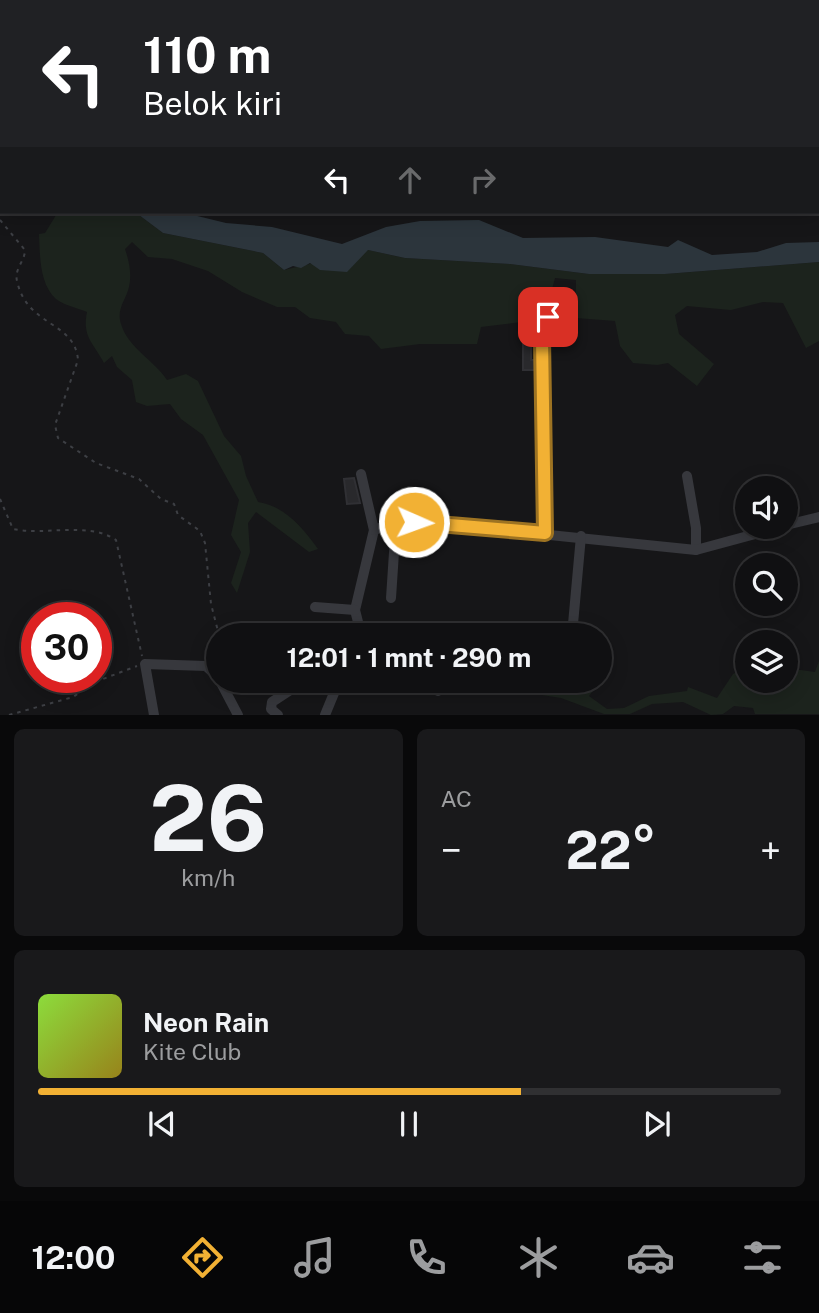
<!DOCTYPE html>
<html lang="id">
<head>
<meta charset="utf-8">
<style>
  body { margin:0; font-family:"Public Sans",sans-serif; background:#19191b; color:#f1f3f6; height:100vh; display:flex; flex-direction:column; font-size:26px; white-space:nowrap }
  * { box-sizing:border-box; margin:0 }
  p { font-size:23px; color:#9c9d9f }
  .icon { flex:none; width:38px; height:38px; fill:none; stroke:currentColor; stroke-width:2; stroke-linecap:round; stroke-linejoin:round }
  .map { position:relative; height:715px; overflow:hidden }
  .side { display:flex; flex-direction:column; gap:14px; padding:14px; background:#09090a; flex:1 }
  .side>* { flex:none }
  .guide { position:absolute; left:0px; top:0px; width:819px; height:214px; box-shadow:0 4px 18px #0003,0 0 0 2px #303032; background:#202124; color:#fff; overflow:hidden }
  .buttons { position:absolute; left:735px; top:476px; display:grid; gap:14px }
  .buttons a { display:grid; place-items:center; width:63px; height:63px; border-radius:50%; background:#101012; box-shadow:0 4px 18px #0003,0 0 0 2px #303032; font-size:35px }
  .speed { position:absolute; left:21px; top:602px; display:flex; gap:14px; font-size:35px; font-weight:700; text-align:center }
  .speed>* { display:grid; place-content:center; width:91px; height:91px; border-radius:50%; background:#101012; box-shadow:0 4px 18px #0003,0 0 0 2px #303032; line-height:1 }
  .speed .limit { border:10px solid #d22; background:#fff; color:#111 }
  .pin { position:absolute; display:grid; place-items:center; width:60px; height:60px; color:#fff; margin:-30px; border-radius:14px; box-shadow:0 4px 10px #0006 }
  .me { position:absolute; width:77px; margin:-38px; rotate:92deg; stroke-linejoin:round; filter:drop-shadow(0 0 5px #0008) }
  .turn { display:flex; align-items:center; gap:24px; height:147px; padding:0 28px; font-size:32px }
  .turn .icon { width:91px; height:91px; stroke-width:2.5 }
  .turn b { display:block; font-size:49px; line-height:60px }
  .lanes { display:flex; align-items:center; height:66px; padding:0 28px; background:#0003; justify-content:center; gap:35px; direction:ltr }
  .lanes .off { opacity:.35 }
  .big { font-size:52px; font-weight:700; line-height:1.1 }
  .side .tile { flex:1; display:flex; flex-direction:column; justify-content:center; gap:10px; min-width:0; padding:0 24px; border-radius:10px; background:#19191b }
  .side .dial { align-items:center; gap:0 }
  .dial b { font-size:91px; line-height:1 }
  .song { display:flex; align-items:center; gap:21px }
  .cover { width:84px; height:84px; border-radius:10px; background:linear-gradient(135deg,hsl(90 70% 55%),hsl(50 70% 35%)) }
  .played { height:7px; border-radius:4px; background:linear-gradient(90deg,#f2b134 65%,#303032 65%) }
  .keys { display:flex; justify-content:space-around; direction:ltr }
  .heat { display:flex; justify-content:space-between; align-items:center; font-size:38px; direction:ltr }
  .side .tiles { flex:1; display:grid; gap:14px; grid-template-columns:1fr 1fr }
  .tile:last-child { grid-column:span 2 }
  .trip { position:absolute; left:206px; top:623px; width:406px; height:70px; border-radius:35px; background:#101012; box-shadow:0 4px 18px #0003,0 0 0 2px #303032; font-weight:700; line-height:70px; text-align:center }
  .dock { display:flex; height:112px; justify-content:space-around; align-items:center; background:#060607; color:#9c9d9f }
  .dock .icon { width:49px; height:49px }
  .dock .current { color:#f2b134 }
  .dock b { font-size:32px; color:#f1f3f6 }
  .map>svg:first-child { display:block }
</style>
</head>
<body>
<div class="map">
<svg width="819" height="715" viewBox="0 0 819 715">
  <rect width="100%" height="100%" fill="#161618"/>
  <g fill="#1c231d">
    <path d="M58 212H135L163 233 263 253 284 270 368 250 405 258 510 264 589 274H665L819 262V341L806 348 783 303 763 302 731 310 687 306 675 315 679 334 714 364 697 386 668 363 657 365 633 363 620 346 615 321 576 318V280L555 278 552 289 538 292 524 310 532 317 521 322 481 327 477 344H420L381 349 369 336 345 334 336 322 310 318 295 307H277L242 292 208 271 172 259 148 257 132 242 125 249C129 261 132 274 129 287 126 300 116 309 121 324 128 348 154 360 167 380L186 374 198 381 224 436 241 456 246 476 258 502C285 506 303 528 318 549L309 552 256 512 248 523 250 552 237 593 231 583 241 552 231 535 239 500 203 435 181 419 170 404 147 406 136 402 132 380 117 367 112 356 104 363C93 342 82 337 87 312 78 308 63 305 56 299 39 284 40 254 39 234L45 233Z"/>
    <polygon points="819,661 819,714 755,714 753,708 734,706 723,714 711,715 683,702 652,704 630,714 604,714 561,698 529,693 489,681 599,683 589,696 607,709 624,708 649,696 687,691 688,687 717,698 733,674 747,667 747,681 786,681 786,668 815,672"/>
  </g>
  <polygon fill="#2c353c" points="135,212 181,212 226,223 272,227 342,244 386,227 420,221 479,220 523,238 595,237 668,247 678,240 712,255 757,252 786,243 819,242 819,262 665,274 589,274 510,264 405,258 368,250 347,272 320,270 310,263 301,268 293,266 284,270 263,253 163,233"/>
  <g fill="#29292c" stroke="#303034" stroke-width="2">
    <polygon points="530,320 540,320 536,339 531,339 531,360 536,360 536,370 523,370 523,330 530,330"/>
    <polygon points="354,478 360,503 347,504 344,479"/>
  </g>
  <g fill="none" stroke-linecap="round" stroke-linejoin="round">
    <g stroke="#3d3f44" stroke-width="2" stroke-dasharray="3.5 5" stroke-linecap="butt">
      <path d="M0 220 25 250C25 261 14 269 17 281 27 327 75 321 78 360L55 425 58 438 96 463 139 479 161 499 174 504 178 515 200 531 205 543 211 604 219 635"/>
      <path d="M0 499 13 529C45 536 88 521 116 540L142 656"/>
      <polyline points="9,715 73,697 95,682 137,666"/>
    </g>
    <g stroke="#37383d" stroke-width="4.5">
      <polyline points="316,0 326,0"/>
      <polyline points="415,0 415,2"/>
    </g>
    <g stroke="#37383d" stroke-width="10">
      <polyline points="273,0 276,2"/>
      <polyline points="530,0 530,2"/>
      <polyline points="566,0 566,2"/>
      <polyline points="773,0 773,2"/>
      <polyline points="95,2 96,0"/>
      <polyline points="450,2 453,0"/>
      <polyline points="361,474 374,530 355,610 359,626 367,635"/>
      <polyline points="687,476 696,528 696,550"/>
      <polyline points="786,525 819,517"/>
      <polyline points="374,530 396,522 432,523 696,550 781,527"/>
      <polyline points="545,532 543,339 548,317"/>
      <polyline points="391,598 396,522"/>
      <polyline points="315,607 355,610"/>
      <polyline points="572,635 581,536"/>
      <polyline points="220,681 238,715"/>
      <polyline points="438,691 438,681"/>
      <polyline points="154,715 145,664 206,666 219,678"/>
      <polyline points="278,715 271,709 272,702 304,681"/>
      <polyline points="325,715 339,681"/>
    </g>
    <g stroke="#45474d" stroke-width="14">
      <polyline points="0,59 2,60"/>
      <polyline points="817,195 819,195"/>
    </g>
  </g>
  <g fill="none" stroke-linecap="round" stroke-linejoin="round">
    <g stroke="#9d7322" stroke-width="18">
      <polyline id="route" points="414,522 545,533 542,339 548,317"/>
    </g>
    <use href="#route" stroke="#f2b134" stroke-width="12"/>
  </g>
</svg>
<div class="buttons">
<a><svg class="icon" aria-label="sound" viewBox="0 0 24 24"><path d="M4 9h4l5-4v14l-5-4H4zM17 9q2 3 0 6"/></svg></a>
<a><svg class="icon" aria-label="search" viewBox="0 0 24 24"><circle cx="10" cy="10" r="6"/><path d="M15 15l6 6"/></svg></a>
<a><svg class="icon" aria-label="layers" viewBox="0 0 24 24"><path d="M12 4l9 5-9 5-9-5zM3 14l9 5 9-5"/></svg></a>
</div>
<div class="speed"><div class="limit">30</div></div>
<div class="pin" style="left:548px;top:317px;background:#d93025"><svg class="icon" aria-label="arrive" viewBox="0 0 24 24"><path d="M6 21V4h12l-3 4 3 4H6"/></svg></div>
<svg class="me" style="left:414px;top:522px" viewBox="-20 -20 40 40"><circle r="17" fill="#f2b134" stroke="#fff" stroke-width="3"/><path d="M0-11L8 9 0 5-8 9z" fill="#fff"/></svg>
<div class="trip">12:01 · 1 mnt · 290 m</div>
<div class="guide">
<div class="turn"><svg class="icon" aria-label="left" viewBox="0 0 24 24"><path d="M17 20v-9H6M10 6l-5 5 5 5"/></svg><div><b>110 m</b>Belok kiri</div></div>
<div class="lanes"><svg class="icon" aria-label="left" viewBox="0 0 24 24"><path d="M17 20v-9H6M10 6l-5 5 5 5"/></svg><svg class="icon off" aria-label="ahead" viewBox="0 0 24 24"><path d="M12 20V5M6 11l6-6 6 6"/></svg><svg class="icon off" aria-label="right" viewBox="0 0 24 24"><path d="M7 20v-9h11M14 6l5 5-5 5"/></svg></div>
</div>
</div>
<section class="side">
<div class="tiles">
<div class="tile dial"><b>26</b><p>km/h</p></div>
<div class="tile"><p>AC</p>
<div class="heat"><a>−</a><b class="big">22°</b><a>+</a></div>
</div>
<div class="tile">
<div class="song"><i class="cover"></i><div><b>Neon Rain</b><p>Kite Club</p></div></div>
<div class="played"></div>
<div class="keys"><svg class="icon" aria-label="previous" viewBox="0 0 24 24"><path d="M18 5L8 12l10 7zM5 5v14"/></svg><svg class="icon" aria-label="pause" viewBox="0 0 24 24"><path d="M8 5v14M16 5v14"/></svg><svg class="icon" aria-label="next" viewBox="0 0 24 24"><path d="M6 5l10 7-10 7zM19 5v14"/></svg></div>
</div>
</div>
</section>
<nav class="dock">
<b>12:00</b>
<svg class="icon current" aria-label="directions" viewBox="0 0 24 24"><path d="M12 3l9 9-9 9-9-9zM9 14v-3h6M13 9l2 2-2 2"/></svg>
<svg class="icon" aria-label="music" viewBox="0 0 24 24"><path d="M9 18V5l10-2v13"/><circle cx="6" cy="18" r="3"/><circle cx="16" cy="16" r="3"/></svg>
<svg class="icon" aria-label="phone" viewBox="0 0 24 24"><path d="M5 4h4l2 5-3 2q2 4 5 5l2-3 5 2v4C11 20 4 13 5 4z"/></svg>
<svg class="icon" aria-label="climate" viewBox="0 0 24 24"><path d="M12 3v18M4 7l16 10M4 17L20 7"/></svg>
<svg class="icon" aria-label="car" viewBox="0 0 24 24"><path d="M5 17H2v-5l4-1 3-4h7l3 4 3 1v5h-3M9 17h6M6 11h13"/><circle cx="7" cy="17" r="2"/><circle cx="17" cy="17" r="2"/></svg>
<svg class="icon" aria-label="filters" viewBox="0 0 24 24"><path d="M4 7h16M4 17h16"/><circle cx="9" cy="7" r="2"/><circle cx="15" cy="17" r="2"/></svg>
</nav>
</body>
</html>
